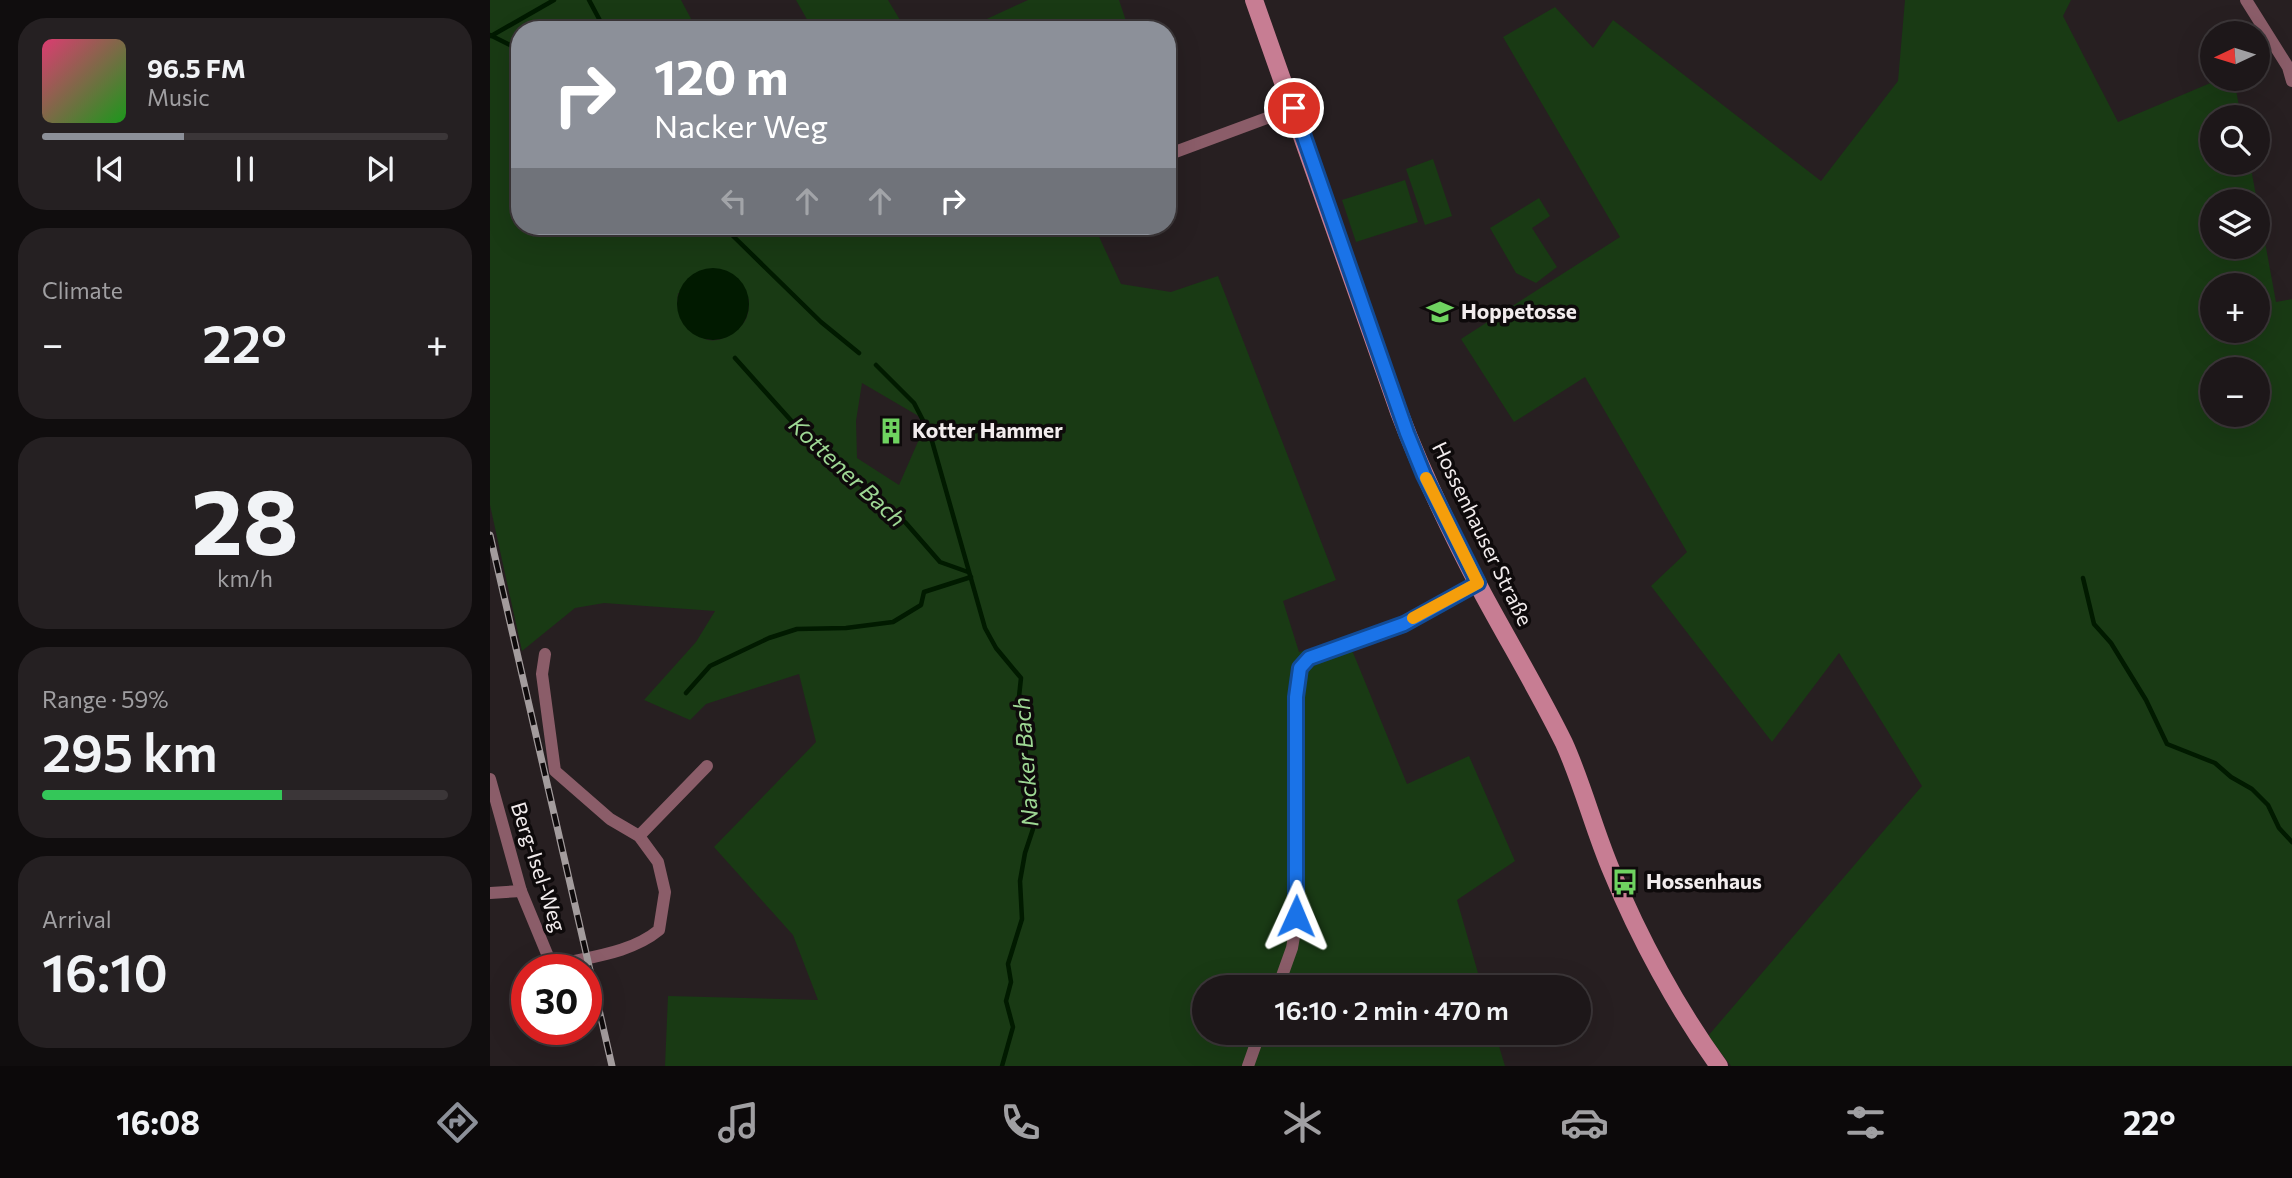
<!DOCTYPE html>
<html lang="en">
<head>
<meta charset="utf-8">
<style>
  body { margin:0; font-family:Commissioner,sans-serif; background:#252022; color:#f1f3f6; height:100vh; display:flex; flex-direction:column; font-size:26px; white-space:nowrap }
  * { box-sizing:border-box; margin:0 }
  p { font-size:23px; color:#a09fa2 }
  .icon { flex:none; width:38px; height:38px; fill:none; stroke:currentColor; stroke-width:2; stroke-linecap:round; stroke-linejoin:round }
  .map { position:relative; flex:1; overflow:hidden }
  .drawer { display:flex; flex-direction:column; gap:18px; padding:18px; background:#100d0e; width:490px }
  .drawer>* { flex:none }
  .guide { position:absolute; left:21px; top:21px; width:665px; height:214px; border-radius:28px; box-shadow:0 7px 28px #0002,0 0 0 2px #3b3638; background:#8c9099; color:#fff; overflow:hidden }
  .needle { width:46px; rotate:266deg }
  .buttons { position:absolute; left:1710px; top:21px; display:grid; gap:14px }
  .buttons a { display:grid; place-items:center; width:70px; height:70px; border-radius:50%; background:#1d1719; box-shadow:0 7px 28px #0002,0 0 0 2px #3b3638; font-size:35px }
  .speed { position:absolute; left:21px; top:954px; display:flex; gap:14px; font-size:35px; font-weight:700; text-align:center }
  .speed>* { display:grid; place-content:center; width:91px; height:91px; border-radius:50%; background:#1d1719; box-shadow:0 7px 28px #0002,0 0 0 2px #3b3638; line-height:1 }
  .speed .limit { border:10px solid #d22; background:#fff; color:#111 }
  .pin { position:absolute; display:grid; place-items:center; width:60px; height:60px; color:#fff; margin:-30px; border:4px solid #fff; border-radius:50%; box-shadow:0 2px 7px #0007 }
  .me { position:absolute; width:77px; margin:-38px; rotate:1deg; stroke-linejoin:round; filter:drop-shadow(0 0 5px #0008) }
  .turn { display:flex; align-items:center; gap:24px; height:147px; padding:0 28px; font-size:32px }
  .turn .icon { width:91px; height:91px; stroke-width:2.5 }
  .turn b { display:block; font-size:49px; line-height:60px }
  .lanes { display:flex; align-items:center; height:66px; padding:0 28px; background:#0003; justify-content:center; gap:35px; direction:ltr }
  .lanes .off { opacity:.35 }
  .big { font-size:52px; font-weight:600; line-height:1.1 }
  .drawer .widget { flex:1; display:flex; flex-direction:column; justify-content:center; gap:10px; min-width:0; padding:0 24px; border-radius:28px; background:#252022 }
  .drawer .dial { align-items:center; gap:0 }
  .dial b { font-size:91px; line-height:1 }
  .song { display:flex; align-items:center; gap:21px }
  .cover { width:84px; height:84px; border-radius:10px; background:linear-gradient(135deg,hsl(340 70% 55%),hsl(120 70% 35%)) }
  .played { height:7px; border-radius:4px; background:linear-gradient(90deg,#8c9099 35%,#3b3638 35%) }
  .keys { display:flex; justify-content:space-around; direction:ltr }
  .heat { display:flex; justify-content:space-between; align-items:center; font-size:38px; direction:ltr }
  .charge { height:10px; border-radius:5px; background:linear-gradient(90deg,#34c759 59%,#3b3638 0) }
  .trip { position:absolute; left:702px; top:975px; width:399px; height:70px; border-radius:35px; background:#1d1719; box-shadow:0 7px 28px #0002,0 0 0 2px #3b3638; font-weight:600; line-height:70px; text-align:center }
  .menu { display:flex; height:112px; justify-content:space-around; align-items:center; background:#0c090a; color:#a09fa2 }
  .menu .icon { width:49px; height:49px }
  .menu .active { color:#8c9099 }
  .menu b { font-size:32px; color:#f1f3f6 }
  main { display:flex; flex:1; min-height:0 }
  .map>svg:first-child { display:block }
</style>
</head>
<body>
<main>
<section class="drawer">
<div class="widget">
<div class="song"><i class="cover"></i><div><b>96.5 FM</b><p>Music</p></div></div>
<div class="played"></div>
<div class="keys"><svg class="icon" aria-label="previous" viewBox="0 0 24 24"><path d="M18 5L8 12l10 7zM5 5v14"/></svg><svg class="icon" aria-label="pause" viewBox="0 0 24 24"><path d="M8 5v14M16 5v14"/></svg><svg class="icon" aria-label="next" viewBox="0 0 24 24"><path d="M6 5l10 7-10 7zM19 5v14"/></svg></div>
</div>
<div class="widget"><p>Climate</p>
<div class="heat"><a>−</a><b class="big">22°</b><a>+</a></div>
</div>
<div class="widget dial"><b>28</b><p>km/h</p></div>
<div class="widget"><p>Range · 59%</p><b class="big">295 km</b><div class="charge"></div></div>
<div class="widget"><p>Arrival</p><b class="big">16:10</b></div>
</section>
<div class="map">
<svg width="1802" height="1066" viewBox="0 0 1802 1066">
  <rect width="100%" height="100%" fill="#271f21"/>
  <g fill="#193a14" fill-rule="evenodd">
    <path d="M0 0H191L207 30H30V226H604L631 284 681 292 728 276 846 580 793 601 809 652 857 638 917 784 979 756 1025 861 967 900 992 987H714V1032L1005 1033 1015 1066H175L178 996 328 1000 303 935 224 847 326 742 309 674 216 704 200 720 154 700 206 642 225 611 114 603 85 608 32 651 0 505ZM188 293 259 299C259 306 259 314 255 321 247 333 227 346 213 338 208 335 204 330 200 327 188 316 186 309 188 293ZM372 383 437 421 409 485 367 458 366 421Z"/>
    <polygon points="306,0 398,0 416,30 323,30"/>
    <polygon points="538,0 629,0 639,30 473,30"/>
    <path d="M1415 0H1581L1573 16 1628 122 1730 79H1744L1751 117H1722V163H1760L1767 201H1722V247H1768V204L1786 302 1802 299V1066H1241L1218 1036 1432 786 1349 653 1282 742 1161 586 1197 552 1095 377 1024 422 971 339 1130 237 1013 37 1065 7 1103 48 1123 20 1331 181 1408 81ZM1722 285H1768V331H1722ZM1722 369H1768V415H1722Z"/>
    <polygon points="943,159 962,216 935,225 916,169"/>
    <polygon points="915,180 928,222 866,242 852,200"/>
    <polygon points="1049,198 1060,216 1042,228 1067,267 1046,283 1026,273 1000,228"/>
  </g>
  <circle fill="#011a00" cx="223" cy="304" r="36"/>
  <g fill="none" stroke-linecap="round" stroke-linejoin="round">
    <g stroke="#011a00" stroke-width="4.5">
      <polyline points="99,0 115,30"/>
      <polyline points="0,35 30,50"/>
      <polyline points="1,36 64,0"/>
      <polyline points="236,226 240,233 331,322 369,353"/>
      <polyline points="245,358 332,455 357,469 390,504 415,522 450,562 478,572"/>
      <polyline points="386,365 424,403 440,434 495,628 506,648 531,678 528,706 534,734 543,829 535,853 530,881 532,919 518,964 521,982 516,1001 523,1027 512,1066"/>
      <polyline points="1593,578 1604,624 1621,643 1656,700 1677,744 1725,763 1741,777 1762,789 1778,805 1789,828 1802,842"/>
      <polyline points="196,693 220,666 279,638 307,629 356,628 403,622 431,605 434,592 481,577"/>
    </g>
    <g stroke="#8b5d69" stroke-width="12">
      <polyline points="1756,0 1798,67 1802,81"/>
      <polyline points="677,155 804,108"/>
      <path d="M0 779 31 891 62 966C97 957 140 954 169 930L175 892 168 862 149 836 120 819 65 771 52 674 55 654"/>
      <polyline points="149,836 217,766"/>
      <polyline points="0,893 31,891"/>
      <polyline points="788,987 802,948 805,931 806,697 810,668 819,658 914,623 988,583"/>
      <polyline points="758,1066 770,1032"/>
    </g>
    <path stroke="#c77d93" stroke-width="18" d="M764 0 909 412C933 475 962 535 993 594 1020 644 1049 692 1074 743 1093 785 1104 830 1122 872 1148 936 1188 1010 1229 1066"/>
    <g stroke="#a39c9d" stroke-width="7">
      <polyline id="rail" points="0,535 122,1066"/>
    </g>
    <use href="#rail" stroke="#0e0a0b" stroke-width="4.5" stroke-dasharray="13" stroke-linecap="butt"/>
  </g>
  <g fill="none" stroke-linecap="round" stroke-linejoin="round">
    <g stroke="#114b97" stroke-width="18">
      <polyline id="route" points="804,108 917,433 934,475 988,583 914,624 819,658 810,668 806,697 806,916"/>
    </g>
    <use href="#route" stroke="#1a73e8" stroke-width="12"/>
    <polyline stroke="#f59e0b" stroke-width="12" points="923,618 988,583 936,478"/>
  </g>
  <defs>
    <g id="school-bare" transform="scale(2.1)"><path d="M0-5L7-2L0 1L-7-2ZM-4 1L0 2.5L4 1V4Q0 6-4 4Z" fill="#6fd360" stroke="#0e0a0b" stroke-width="2.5" paint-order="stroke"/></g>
    <g id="building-bare" transform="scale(2.1)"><path d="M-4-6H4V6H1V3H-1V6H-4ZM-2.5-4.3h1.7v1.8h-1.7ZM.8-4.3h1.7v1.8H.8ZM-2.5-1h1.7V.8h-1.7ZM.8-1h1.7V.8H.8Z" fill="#6fd360" stroke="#0e0a0b" stroke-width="2.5" paint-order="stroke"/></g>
    <g id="bus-bare" transform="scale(2.1)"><path d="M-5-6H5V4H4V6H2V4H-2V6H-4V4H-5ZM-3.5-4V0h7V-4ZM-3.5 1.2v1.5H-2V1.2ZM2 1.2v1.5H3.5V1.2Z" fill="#6fd360" stroke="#0e0a0b" stroke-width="2.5" paint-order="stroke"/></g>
  </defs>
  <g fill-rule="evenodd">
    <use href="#school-bare" x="950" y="312"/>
    <use href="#building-bare" x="401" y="431"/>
    <use href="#bus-bare" x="1135" y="882"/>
  </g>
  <g text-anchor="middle" stroke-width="7" stroke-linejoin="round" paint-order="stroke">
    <g font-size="21" font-weight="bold" fill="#f2eced" stroke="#0e0a0b" text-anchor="start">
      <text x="971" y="319">Hoppetosse</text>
      <text x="422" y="438">Kotter Hammer</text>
      <text x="1156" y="889">Hossenhaus</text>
    </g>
    <g font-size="21" fill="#f2eced" stroke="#0e0a0b">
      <text transform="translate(992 534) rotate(64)" y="7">Hossenhauser Straße</text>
      <text transform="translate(48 867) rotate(72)" y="7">Berg-Isel-Weg</text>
    </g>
    <g font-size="23" font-style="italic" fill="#9ed894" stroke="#0e0a0b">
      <text transform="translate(357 472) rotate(43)" y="8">Kottener Bach</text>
      <text transform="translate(536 762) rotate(-94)" y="8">Nacker Bach</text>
    </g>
  </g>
</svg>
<div class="buttons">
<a><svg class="needle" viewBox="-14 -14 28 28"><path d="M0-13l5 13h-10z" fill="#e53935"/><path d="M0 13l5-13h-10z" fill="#a09fa2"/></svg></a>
<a><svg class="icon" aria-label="search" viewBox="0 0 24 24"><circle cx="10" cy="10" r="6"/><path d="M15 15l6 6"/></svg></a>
<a><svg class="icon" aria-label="layers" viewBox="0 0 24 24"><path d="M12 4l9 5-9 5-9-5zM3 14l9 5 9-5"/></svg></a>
<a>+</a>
<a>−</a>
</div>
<div class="speed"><div class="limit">30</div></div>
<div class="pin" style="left:804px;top:108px;background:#d93025"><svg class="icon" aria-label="arrive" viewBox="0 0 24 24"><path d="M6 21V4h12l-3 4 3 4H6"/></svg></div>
<svg class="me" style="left:806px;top:916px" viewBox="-20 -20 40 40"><path d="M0-17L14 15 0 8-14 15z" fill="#1a73e8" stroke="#fff" stroke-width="4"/></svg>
<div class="trip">16:10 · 2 min · 470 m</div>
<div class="guide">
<div class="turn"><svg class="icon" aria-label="right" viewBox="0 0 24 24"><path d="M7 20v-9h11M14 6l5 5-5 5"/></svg><div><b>120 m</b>Nacker Weg</div></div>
<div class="lanes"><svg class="icon off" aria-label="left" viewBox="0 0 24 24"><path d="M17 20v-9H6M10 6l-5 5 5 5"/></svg><svg class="icon off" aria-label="ahead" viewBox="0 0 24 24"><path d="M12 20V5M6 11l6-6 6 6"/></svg><svg class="icon off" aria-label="ahead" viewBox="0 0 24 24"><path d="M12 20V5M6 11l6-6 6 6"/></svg><svg class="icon" aria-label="right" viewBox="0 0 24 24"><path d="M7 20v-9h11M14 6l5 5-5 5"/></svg></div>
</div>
</div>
</main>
<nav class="menu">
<b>16:08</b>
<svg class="icon active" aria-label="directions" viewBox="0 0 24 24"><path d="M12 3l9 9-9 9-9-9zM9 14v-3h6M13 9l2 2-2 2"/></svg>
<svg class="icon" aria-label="music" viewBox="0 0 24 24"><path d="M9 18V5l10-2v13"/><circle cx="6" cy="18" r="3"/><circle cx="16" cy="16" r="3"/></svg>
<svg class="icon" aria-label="phone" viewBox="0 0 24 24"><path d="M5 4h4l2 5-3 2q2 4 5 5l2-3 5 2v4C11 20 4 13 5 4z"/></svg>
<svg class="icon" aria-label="climate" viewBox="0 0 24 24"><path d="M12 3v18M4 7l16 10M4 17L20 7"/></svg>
<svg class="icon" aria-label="car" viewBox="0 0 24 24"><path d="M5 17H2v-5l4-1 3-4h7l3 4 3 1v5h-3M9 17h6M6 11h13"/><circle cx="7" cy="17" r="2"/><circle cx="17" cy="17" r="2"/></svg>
<svg class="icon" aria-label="filters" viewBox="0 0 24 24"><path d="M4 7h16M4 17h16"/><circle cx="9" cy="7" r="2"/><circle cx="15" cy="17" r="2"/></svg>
<b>22°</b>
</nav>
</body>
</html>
